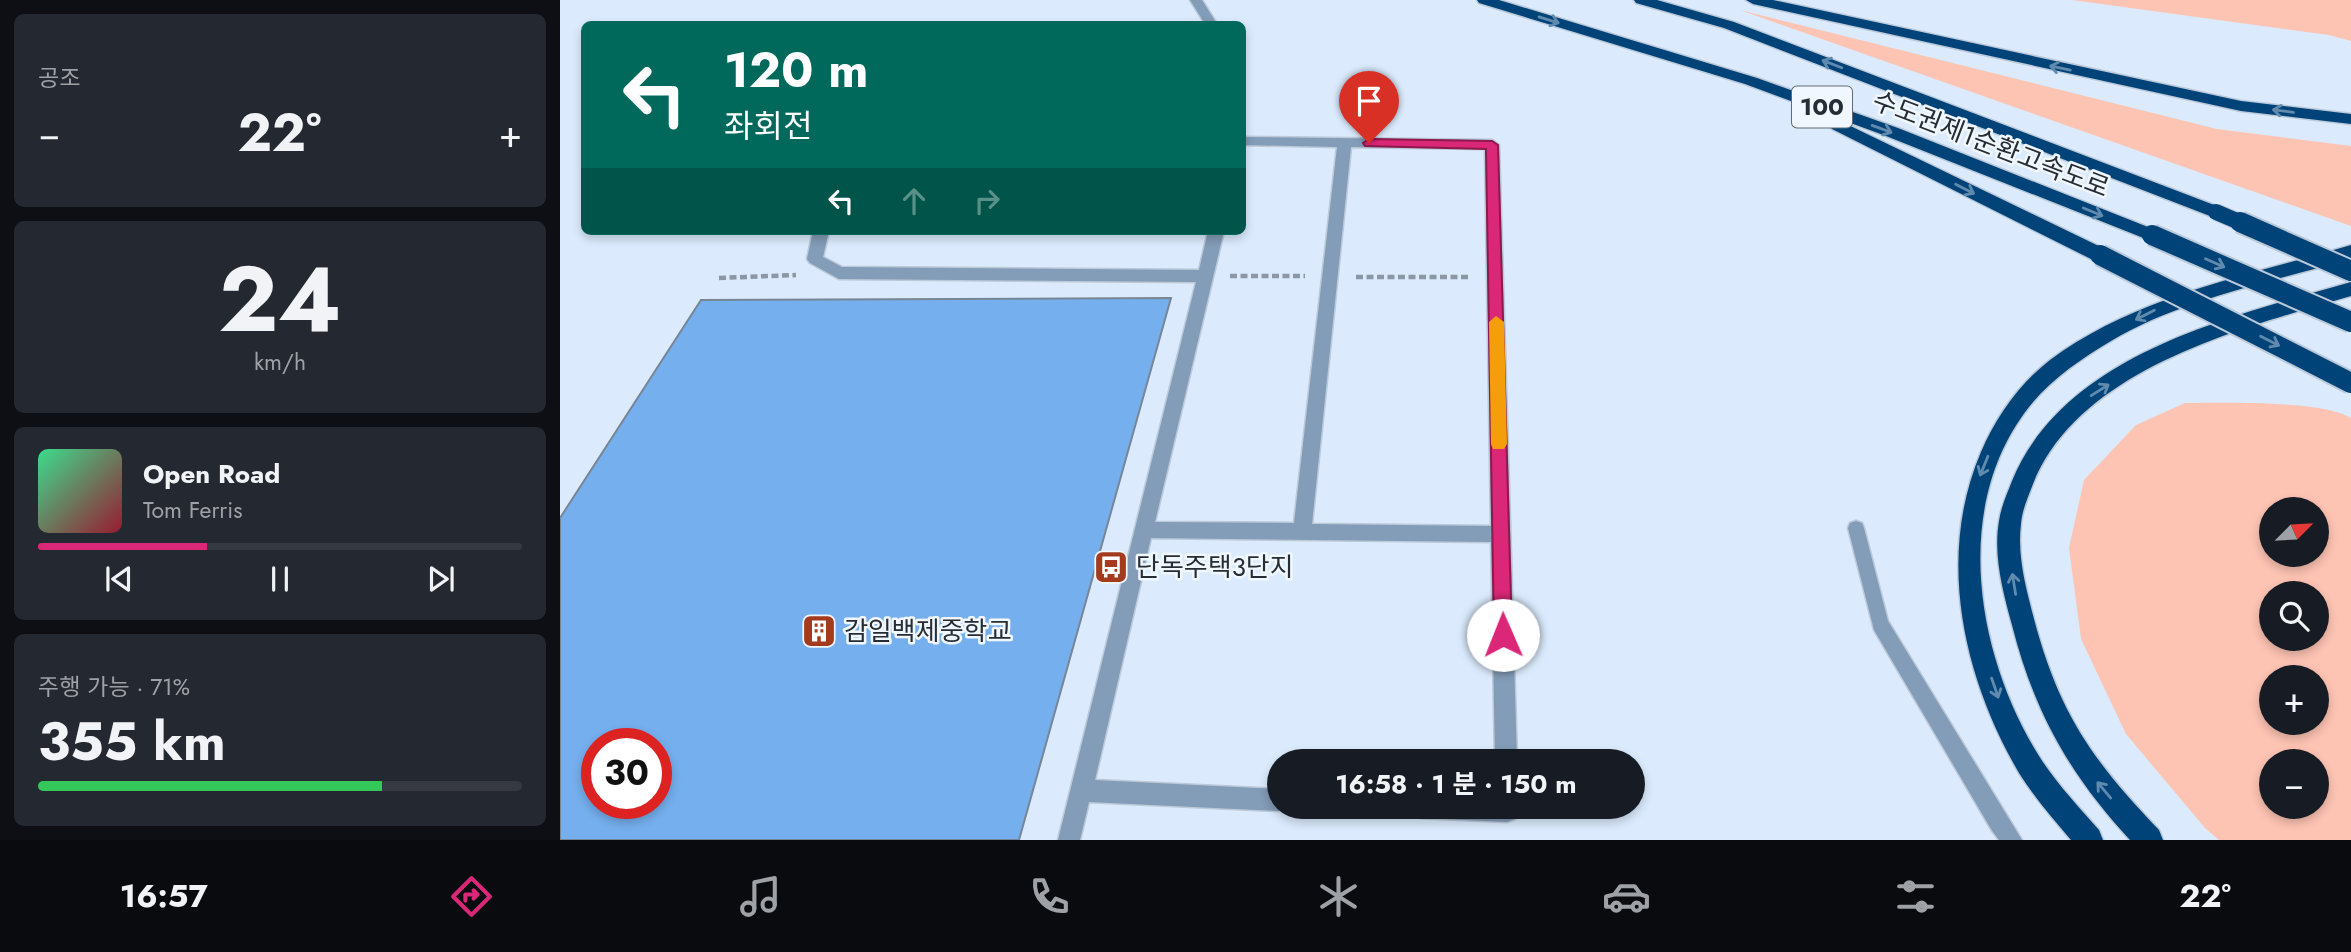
<!DOCTYPE html>
<html lang="ko">
<head>
<meta charset="utf-8">
<style>
  body { margin:0; font-family:Jost,"Noto Sans KR",sans-serif; background:#242831; color:#f1f3f6; height:100vh; display:flex; flex-direction:column; font-size:26px; white-space:nowrap }
  * { box-sizing:border-box; margin:0 }
  p { font-size:23px; color:#9ea1a6 }
  .icon { flex:none; width:38px; height:38px; fill:none; stroke:currentColor; stroke-width:2; stroke-linecap:round; stroke-linejoin:round }
  .map { position:relative; flex:1; overflow:hidden }
  .sheet { display:flex; flex-direction:column; gap:14px; padding:14px; background:#0d0f14; width:560px }
  .sheet>* { flex:none }
  .hud { position:absolute; left:21px; top:21px; width:665px; height:214px; border-radius:10px; box-shadow:0 4px 10px #0003; background:#00695c; color:#fff; overflow:hidden }
  .needle { width:46px; rotate:66deg }
  .controls { position:absolute; left:1699px; top:497px; display:grid; gap:14px }
  .controls a { display:grid; place-items:center; width:70px; height:70px; border-radius:50%; background:#171b24; box-shadow:0 4px 10px #0003; font-size:35px }
  .speed { position:absolute; left:21px; top:728px; display:flex; gap:14px; font-size:35px; font-weight:700; text-align:center }
  .speed>* { display:grid; place-content:center; width:91px; height:91px; border-radius:50%; background:#171b24; box-shadow:0 4px 10px #0003; line-height:1 }
  .speed .limit { border:10px solid #d22; background:#fff; color:#111 }
  .pin { position:absolute; display:grid; place-items:center; width:60px; height:60px; color:#fff; margin:-72px -30px; border-radius:50% 50% 50% 0; rotate:-45deg; box-shadow:0 0 7px #0007 }
  .pin .icon { rotate:45deg }
  .me { position:absolute; width:77px; margin:-38px; rotate:359deg; stroke-linejoin:round; filter:drop-shadow(0 0 5px #0008) }
  .turn { display:flex; align-items:center; gap:24px; height:147px; padding:0 28px; font-size:32px }
  .turn .icon { width:91px; height:91px; stroke-width:2.5 }
  .turn b { display:block; font-size:49px; line-height:60px }
  .lanes { display:flex; align-items:center; height:66px; padding:0 28px; background:#0003; justify-content:center; gap:35px; direction:ltr }
  .lanes .off { opacity:.35 }
  .big { font-size:52px; font-weight:700; line-height:1.1 }
  .sheet .widget { flex:1; display:flex; flex-direction:column; justify-content:center; gap:10px; min-width:0; padding:0 24px; border-radius:10px; background:#242831 }
  .sheet .dial { align-items:center; gap:0 }
  .dial b { font-size:91px; line-height:1 }
  .song { display:flex; align-items:center; gap:21px }
  .cover { width:84px; height:84px; border-radius:10px; background:linear-gradient(135deg,hsl(150 70% 55%),hsl(350 70% 35%)) }
  .played { height:7px; border-radius:4px; background:linear-gradient(90deg,#db2777 35%,#363941 35%) }
  .keys { display:flex; justify-content:space-around; direction:ltr }
  .heat { display:flex; justify-content:space-between; align-items:center; font-size:38px; direction:ltr }
  .charge { height:10px; border-radius:5px; background:linear-gradient(90deg,#34c759 71%,#363941 0) }
  .trip { position:absolute; left:707px; top:749px; width:378px; height:70px; border-radius:35px; background:#171b24; box-shadow:0 4px 10px #0003; font-weight:700; line-height:70px; text-align:center }
  .tab-bar { display:flex; height:112px; justify-content:space-around; align-items:center; background:#090b0e; color:#9ea1a6 }
  .tab-bar .icon { width:49px; height:49px }
  .tab-bar .current { color:#db2777 }
  .tab-bar b { font-size:32px; color:#f1f3f6 }
  main { display:flex; flex:1; min-height:0 }
  .map>svg:first-child { display:block }
</style>
</head>
<body>
<main>
<section class="sheet">
<div class="widget"><p>공조</p>
<div class="heat"><a>−</a><b class="big">22°</b><a>+</a></div>
</div>
<div class="widget dial"><b>24</b><p>km/h</p></div>
<div class="widget">
<div class="song"><i class="cover"></i><div><b>Open Road</b><p>Tom Ferris</p></div></div>
<div class="played"></div>
<div class="keys"><svg class="icon" aria-label="previous" viewBox="0 0 24 24"><path d="M18 5L8 12l10 7zM5 5v14"/></svg><svg class="icon" aria-label="pause" viewBox="0 0 24 24"><path d="M8 5v14M16 5v14"/></svg><svg class="icon" aria-label="next" viewBox="0 0 24 24"><path d="M6 5l10 7-10 7zM19 5v14"/></svg></div>
</div>
<div class="widget"><p>주행 가능 · 71%</p><b class="big">355 km</b><div class="charge"></div></div>
</section>
<div class="map">
<svg width="1791" height="840" viewBox="0 0 1791 840">
  <rect width="100%" height="100%" fill="#dbebfd"/>
  <g fill="#fdc3b3" fill-rule="evenodd">
    <polygon points="1512,0 1791,0 1791,41 1769,35"/>
    <polygon points="1180,10 1657,129 1791,146 1791,226"/>
    <path d="M1625 403C1664 403 1761 400 1791 418V840H1659L1645 828 1566 734 1521 639 1509 548 1524 480 1576 425ZM1712 509H1757V555H1712ZM1712 593H1757V639H1712ZM1712 677H1757V723H1712ZM1712 761H1757V807H1712Z"/>
  </g>
  <path fill="#75afed" stroke="#778696" stroke-width="2" fill-rule="evenodd" d="M611 298 459 840H0V518L141 300ZM37 744H96V803H37Z"/>
  <g fill="none" stroke-linecap="round" stroke-linejoin="round">
    <g stroke="#bbc9d9" stroke-width="3">
      <polygon id="service" points="1296,521 1302,523 1304,528 1328,621 1462,840 1439,840 1431,829 1314,630 1288,528 1290,523"/>
    </g>
    <g stroke="#bbc9d9" stroke-width="3">
      <g id="minor">
        <polygon points="630,0 642,0 657,24 645,24"/>
        <path d="M682 137 932 140 939 145 957 761H935L931 542 591 538 535 780 719 789V807H727L719 811 529 802 520 840H498L636 282 279 279 250 263 247 259 253 231H269L263 257 282 267 639 270 648 231H664L595 522 734 523 777 147 682 145ZM791 147 925 149 931 526 752 524Z"/>
        <polygon points="850,807 958,807 955,819 947,822 861,818 853,815"/>
      </g>
    </g>
    <g stroke="#bbc9d9" stroke-width="3">
      <g id="motorway">
        <polygon points="917,0 939,0 1197,78 1338,128 1598,231 1601,235 1598,239 1586,239 1326,136 1185,84 919,3"/>
        <polygon points="1074,0 1097,0 1174,22 1662,208 1665,212 1662,216 1650,216 1164,28 1076,3"/>
        <polygon points="1186,0 1213,0 1681,101 1791,114 1791,124 1681,111 1193,4"/>
        <polygon points="1278,120 1547,250 1549,255 1547,260 1533,260 1272,129 1270,125"/>
        <path d="M1791 245V259C1714 281 1619 300 1551 341 1521 359 1491 379 1469 407 1391 506 1416 655 1479 756 1496 783 1518 806 1539 830L1543 840H1511C1493 819 1474 797 1459 773 1403 677 1376 557 1421 452 1436 417 1459 384 1490 360 1578 295 1688 276 1791 245Z"/>
        <path d="M1791 282V296C1683 328 1519 368 1473 484 1468 497 1462 510 1461 524 1457 556 1466 588 1474 619 1499 713 1532 760 1599 830L1603 840H1570C1510 775 1474 712 1452 625 1443 592 1433 556 1439 521 1441 507 1447 494 1452 481 1505 353 1671 317 1791 282Z"/>
      </g>
    </g>
    <g stroke="#8b97a4" stroke-width="4.5" stroke-dasharray="7 3.5" stroke-linecap="butt">
      <polyline points="670,276 745,276"/>
      <polyline points="796,277 910,277"/>
      <polyline points="159,278 236,275"/>
    </g>
    <use href="#service" fill="#839cb7" fill-rule="evenodd"/>
    <use href="#minor" fill="#839cb7" fill-rule="evenodd"/>
    <use href="#motorway" fill="#004379" fill-rule="evenodd"/>
    <g stroke="#bbc9d9" stroke-width="18" stroke-linecap="butt">
      <polyline id="motorway-bridge-far1" points="1656,212 1684,224"/>
    </g>
    <g stroke="#bbc9d9" stroke-width="24" stroke-linecap="butt">
      <g id="motorway-bridge">
        <polyline points="1680,222 1791,271"/>
        <polyline points="1592,235 1791,322"/>
        <polyline points="1540,255 1791,383"/>
      </g>
    </g>
    <use href="#motorway-bridge-far1" stroke="#004379" stroke-width="16"/>
    <use href="#motorway-bridge" stroke="#004379" stroke-width="20"/>
  </g>
  <defs><path id="oneway-shaft" d="M-6 0H5M1.5-3L5.5 0L1.5 3" fill="none" stroke-width="1.6" stroke-linecap="round" stroke-linejoin="round" transform="scale(1.75)"/></defs>
  <g stroke="#608bae">
    <use href="#oneway-shaft" transform="translate(989 20) rotate(17)"/>
    <use href="#oneway-shaft" transform="translate(1272 64) rotate(-159)"/>
    <use href="#oneway-shaft" transform="translate(1500 68) rotate(-168)"/>
    <use href="#oneway-shaft" transform="translate(1723 111) rotate(-172)"/>
    <use href="#oneway-shaft" transform="translate(1322 129) rotate(20)"/>
    <use href="#oneway-shaft" transform="translate(1405 189) rotate(27)"/>
    <use href="#oneway-shaft" transform="translate(1533 212) rotate(22)"/>
    <use href="#oneway-shaft" transform="translate(1655 263) rotate(24)"/>
    <use href="#oneway-shaft" transform="translate(1585 315) rotate(153)"/>
    <use href="#oneway-shaft" transform="translate(1710 341) rotate(27)"/>
    <use href="#oneway-shaft" transform="translate(1540 390) rotate(-32)"/>
    <use href="#oneway-shaft" transform="translate(1424 466) rotate(112)"/>
    <use href="#oneway-shaft" transform="translate(1454 584) rotate(-99)"/>
    <use href="#oneway-shaft" transform="translate(1435 688) rotate(71)"/>
    <use href="#oneway-shaft" transform="translate(1544 790) rotate(-130)"/>
  </g>
  <polygon fill="#db2777" stroke="#8e194d" stroke-width="2" points="809,139 932,141 938,145 952,635 949,641 943,644 936,641 934,635 926,149 805,146 803,143"/>
  <polygon fill="#f59e0b" points="936,316 944,322 947,444 944,449 933,449 931,444 929,322"/>
  <defs>
    <g id="bus-square" transform="scale(1.75)"><rect x="-9" y="-9" width="18" height="18" rx="4" fill="#a43b1f" stroke="#f0f7fe"/><path d="M-5-6H5V4H4V6H2V4H-2V6H-4V4H-5ZM-3.5-4V0h7V-4ZM-3.5 1.2v1.5H-2V1.2ZM2 1.2v1.5H3.5V1.2Z" fill="#fff"/></g>
    <g id="building-square" transform="scale(1.75)"><rect x="-9" y="-9" width="18" height="18" rx="4" fill="#a43b1f" stroke="#f0f7fe"/><path d="M-4-6H4V6H1V3H-1V6H-4ZM-2.5-4.3h1.7v1.8h-1.7ZM.8-4.3h1.7v1.8H.8ZM-2.5-1h1.7V.8h-1.7ZM.8-1h1.7V.8H.8Z" fill="#fff"/></g>
  </defs>
  <g fill-rule="evenodd">
    <use href="#bus-square" x="551" y="567"/>
    <use href="#building-square" x="259" y="631"/>
  </g>
  <g text-anchor="middle" stroke-width="5" stroke-linejoin="round" paint-order="stroke">
    <rect fill="#f0f7fe" stroke="#636a71" stroke-width="2" x="1232" y="86.5" width="60" height="41" rx="5"/>
    <g font-size="24" font-weight="bold" fill="#272d34">
      <text x="1262" y="115">100</text>
    </g>
    <g font-size="26" fill="#272d34" stroke="#f0f7fe">
      <text transform="translate(1431 144) rotate(21)" y="9">수도권제1순환고속도로</text>
    </g>
    <g font-size="26" fill="#272d34" stroke="#f0f7fe" text-anchor="start">
      <text x="576" y="576">단독주택3단지</text>
      <text x="284" y="640">감일백제중학교</text>
    </g>
  </g>
</svg>
<div class="controls">
<a><svg class="needle" viewBox="-14 -14 28 28"><path d="M0-13l5 13h-10z" fill="#e53935"/><path d="M0 13l5-13h-10z" fill="#9ea1a6"/></svg></a>
<a><svg class="icon" aria-label="search" viewBox="0 0 24 24"><circle cx="10" cy="10" r="6"/><path d="M15 15l6 6"/></svg></a>
<a>+</a>
<a>−</a>
</div>
<div class="speed"><div class="limit">30</div></div>
<div class="pin" style="left:809px;top:143px;background:#d93025"><svg class="icon" aria-label="arrive" viewBox="0 0 24 24"><path d="M6 21V4h12l-3 4 3 4H6"/></svg></div>
<svg class="me" style="left:943px;top:635px" viewBox="-20 -20 40 40"><circle r="19" fill="#fff"/><path d="M0-13L10 11 0 6-10 11z" fill="#db2777"/></svg>
<div class="trip">16:58 · 1 분 · 150 m</div>
<div class="hud">
<div class="turn"><svg class="icon" aria-label="left" viewBox="0 0 24 24"><path d="M17 20v-9H6M10 6l-5 5 5 5"/></svg><div><b>120 m</b>좌회전</div></div>
<div class="lanes"><svg class="icon" aria-label="left" viewBox="0 0 24 24"><path d="M17 20v-9H6M10 6l-5 5 5 5"/></svg><svg class="icon off" aria-label="ahead" viewBox="0 0 24 24"><path d="M12 20V5M6 11l6-6 6 6"/></svg><svg class="icon off" aria-label="right" viewBox="0 0 24 24"><path d="M7 20v-9h11M14 6l5 5-5 5"/></svg></div>
</div>
</div>
</main>
<nav class="tab-bar">
<b>16:57</b>
<svg class="icon current" aria-label="directions" viewBox="0 0 24 24"><path d="M12 3l9 9-9 9-9-9zM9 14v-3h6M13 9l2 2-2 2"/></svg>
<svg class="icon" aria-label="music" viewBox="0 0 24 24"><path d="M9 18V5l10-2v13"/><circle cx="6" cy="18" r="3"/><circle cx="16" cy="16" r="3"/></svg>
<svg class="icon" aria-label="phone" viewBox="0 0 24 24"><path d="M5 4h4l2 5-3 2q2 4 5 5l2-3 5 2v4C11 20 4 13 5 4z"/></svg>
<svg class="icon" aria-label="climate" viewBox="0 0 24 24"><path d="M12 3v18M4 7l16 10M4 17L20 7"/></svg>
<svg class="icon" aria-label="car" viewBox="0 0 24 24"><path d="M5 17H2v-5l4-1 3-4h7l3 4 3 1v5h-3M9 17h6M6 11h13"/><circle cx="7" cy="17" r="2"/><circle cx="17" cy="17" r="2"/></svg>
<svg class="icon" aria-label="filters" viewBox="0 0 24 24"><path d="M4 7h16M4 17h16"/><circle cx="9" cy="7" r="2"/><circle cx="15" cy="17" r="2"/></svg>
<b>22°</b>
</nav>
</body>
</html>
